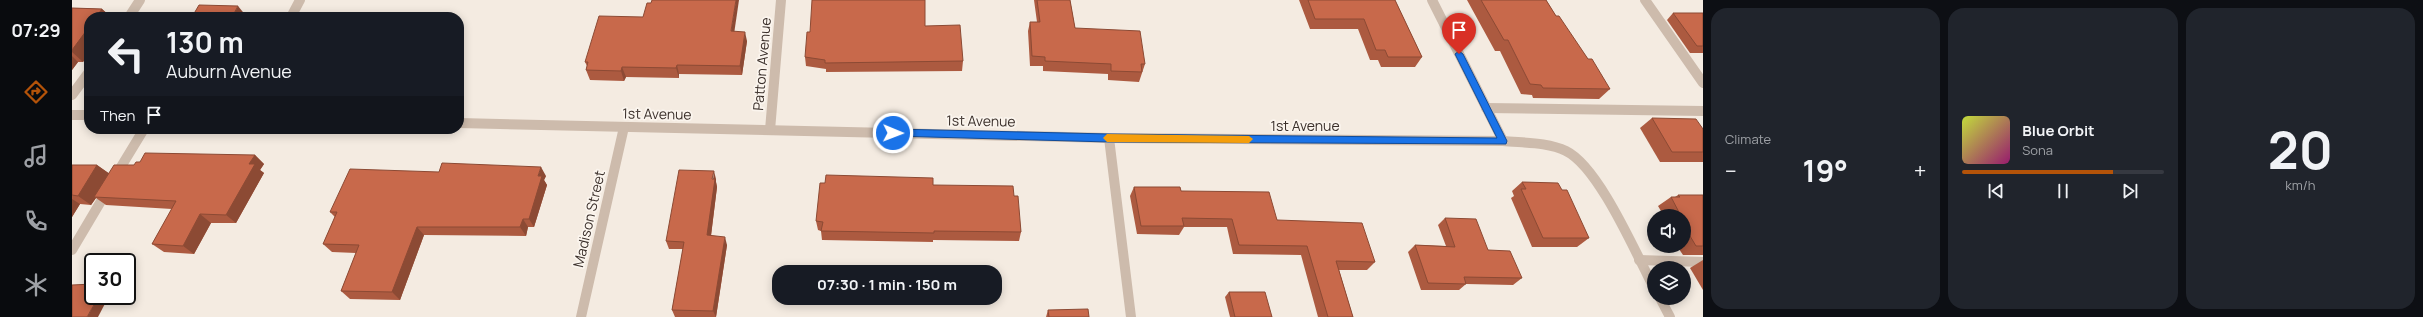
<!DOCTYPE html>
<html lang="en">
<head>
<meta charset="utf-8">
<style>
  body { margin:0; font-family:Manrope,sans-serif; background:#20242c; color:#f1f3f6; height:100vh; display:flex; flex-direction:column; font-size:15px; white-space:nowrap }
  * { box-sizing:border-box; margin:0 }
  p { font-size:13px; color:#9ea1a6 }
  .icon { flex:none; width:22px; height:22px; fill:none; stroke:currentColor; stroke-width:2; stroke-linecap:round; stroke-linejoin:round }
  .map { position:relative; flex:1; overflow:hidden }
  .drawer { display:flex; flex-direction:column; gap:8px; padding:8px; background:#0d0f14; width:720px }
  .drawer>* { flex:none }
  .hud { position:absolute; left:12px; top:12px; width:380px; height:122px; border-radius:16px; box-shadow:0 2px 10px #0003; background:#171b24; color:#f1f3f6; overflow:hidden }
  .tools { position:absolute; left:1575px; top:209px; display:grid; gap:8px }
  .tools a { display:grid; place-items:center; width:44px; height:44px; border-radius:50%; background:#171b24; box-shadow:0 2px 10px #0003; font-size:20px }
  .speed { position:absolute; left:12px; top:253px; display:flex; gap:8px; font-size:20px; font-weight:700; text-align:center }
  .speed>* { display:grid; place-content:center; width:52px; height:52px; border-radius:50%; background:#171b24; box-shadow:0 2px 10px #0003; line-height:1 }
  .speed .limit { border:2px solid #111; border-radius:6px; background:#fff; color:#111 }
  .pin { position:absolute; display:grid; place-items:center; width:34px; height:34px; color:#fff; margin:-41px -17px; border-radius:50% 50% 50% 0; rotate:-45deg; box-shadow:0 0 4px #0007 }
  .pin .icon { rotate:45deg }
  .me { position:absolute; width:44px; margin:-22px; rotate:91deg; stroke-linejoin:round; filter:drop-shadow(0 0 3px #0008) }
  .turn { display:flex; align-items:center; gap:14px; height:84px; padding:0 16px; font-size:18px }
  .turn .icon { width:52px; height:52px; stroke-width:2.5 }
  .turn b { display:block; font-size:28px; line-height:34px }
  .then { display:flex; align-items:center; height:38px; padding:0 16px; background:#0003; gap:8px; font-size:15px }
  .big { font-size:30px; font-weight:700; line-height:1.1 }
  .drawer .widget { flex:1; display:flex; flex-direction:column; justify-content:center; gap:6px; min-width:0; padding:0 14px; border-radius:16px; background:#20242c }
  .drawer .dial { align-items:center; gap:0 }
  .dial b { font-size:52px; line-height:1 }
  .song { display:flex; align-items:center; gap:12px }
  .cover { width:48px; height:48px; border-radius:6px; background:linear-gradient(135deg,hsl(70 70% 55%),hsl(320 70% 35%)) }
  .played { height:4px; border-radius:2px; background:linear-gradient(90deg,#b45309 75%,#363941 75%) }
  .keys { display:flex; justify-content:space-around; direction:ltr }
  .heat { display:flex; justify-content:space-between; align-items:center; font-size:22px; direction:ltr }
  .drawer .tiles { flex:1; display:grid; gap:8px; grid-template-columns:repeat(3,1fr) }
  .trip { position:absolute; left:700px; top:265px; width:230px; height:40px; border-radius:16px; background:#171b24; box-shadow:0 2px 10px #0003; font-weight:700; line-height:40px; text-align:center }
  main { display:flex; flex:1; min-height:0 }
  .tabs { display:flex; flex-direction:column; width:72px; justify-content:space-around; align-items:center; background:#090b0e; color:#9ea1a6 }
  .tabs .icon { width:28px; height:28px }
  .tabs .selected { color:#b45309 }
  .tabs b { font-size:18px; color:#f1f3f6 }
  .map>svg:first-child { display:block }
</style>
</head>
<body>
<main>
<nav class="tabs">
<b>07:29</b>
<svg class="icon selected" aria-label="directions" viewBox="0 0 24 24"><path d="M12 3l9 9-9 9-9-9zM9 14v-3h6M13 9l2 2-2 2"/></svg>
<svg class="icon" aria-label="music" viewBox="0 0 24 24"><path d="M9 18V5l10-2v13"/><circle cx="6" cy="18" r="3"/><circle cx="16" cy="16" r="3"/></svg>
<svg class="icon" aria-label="phone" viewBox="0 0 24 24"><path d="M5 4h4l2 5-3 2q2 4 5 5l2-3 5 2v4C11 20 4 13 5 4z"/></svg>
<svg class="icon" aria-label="climate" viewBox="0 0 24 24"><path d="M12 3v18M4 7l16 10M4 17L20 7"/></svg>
</nav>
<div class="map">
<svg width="1631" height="317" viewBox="0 0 1631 317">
  <rect width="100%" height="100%" fill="#f4ebe1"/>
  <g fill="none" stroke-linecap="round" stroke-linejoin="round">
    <g stroke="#cdbbac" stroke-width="10">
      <polyline points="1360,0 1431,141"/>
      <polyline points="1573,0 1631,83"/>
      <polyline points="57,17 68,0"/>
      <polyline points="219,17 228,0"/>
      <polyline points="0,95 17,72"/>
      <polyline points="1414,108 1631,111"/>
      <polyline points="0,115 17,115"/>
      <path d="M387 123 1037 138 1431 141C1451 143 1476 142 1494 151 1527 167 1564 254 1582 288"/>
      <polyline points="698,130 709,0"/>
      <polyline points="1037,138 1059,317"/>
      <polyline points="44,175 72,129"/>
      <polyline points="0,250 35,191"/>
      <polyline points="1567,260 1631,262"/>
      <polyline points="1588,298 1598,317"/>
      <polyline points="509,317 552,127"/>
    </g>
  </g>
  <g fill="#ac5a40">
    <polygon points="962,0 998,0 1003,28 1073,64 1067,82 1036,80 1036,74 971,71 971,66 958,66 956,31 958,22 965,22"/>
    <polygon points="1227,0 1323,0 1350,57 1343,67 1309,67 1306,60 1298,60 1286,29 1238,29"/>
    <polygon points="1395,0 1474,0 1484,16 1516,59 1538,89 1527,99 1461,98 1460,95 1449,94 1428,51 1423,51"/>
    <polygon points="0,8 30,9 39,17 17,17 17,53 11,62 6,62 0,70"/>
    <polygon points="1601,13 1631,13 1631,53 1618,53 1595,20"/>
    <polygon points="571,17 662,31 675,41 670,75 607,74 607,78 554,77 552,81 518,80 514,70 515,66 513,62"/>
    <polygon points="853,26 891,61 890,71 754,72 754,69 734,66 733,57"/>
    <polygon points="1580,118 1631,129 1631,162 1588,162 1568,128"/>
    <polygon points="183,155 192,164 188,170 192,173 164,223 139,223 122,254 92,252 80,244 100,209 34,205 24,198 19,205 8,204 0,217 0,165 25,165 36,173"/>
    <polygon points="474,176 472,180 475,185 462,227 456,227 454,236 352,235 328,300 278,299 269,291 284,253 260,252 251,244 263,217 258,212"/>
    <polygon points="644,179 644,182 645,187 639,236 655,245 644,317 555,317 603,317 600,310 611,249 597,249 594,241"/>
    <polygon points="1450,182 1490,190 1517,238 1505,247 1460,247 1439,198 1442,196 1440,191"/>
    <polygon points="753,183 861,185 942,196 949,232 947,241 861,240 861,242 750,240 749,231 746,230 744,221"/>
    <polygon points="1062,187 1109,191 1205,220 1303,262 1295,270 1267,270 1281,317 1246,317 1229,255 1161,254 1155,227 1112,227 1107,235 1065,234 1058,196"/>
    <polygon points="1606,195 1631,195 1631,255 1611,255 1605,246 1612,246 1612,216 1592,216 1586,206 1599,197 1603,197"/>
    <polygon points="1373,218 1416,250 1450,278 1441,285 1394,284 1387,290 1349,290 1336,252 1343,245 1374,246 1366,225"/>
    <polygon points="1631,260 1631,290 1618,268"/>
    <polygon points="1157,292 1200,317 1158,317 1153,297"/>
    <polygon points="976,310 1017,317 974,317"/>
  </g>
  <g fill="#8c4a34">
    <polygon points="664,0 667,0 661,41 659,31"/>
    <polygon points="166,6 175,17 160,17"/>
    <polygon points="30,9 39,17 24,17"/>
    <polygon points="17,27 17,53 11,62 0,52 0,50"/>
    <polygon points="387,28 389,31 387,35 389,39 387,44"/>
    <polygon points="673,32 675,41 670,75 668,66"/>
    <polygon points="0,56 6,62 0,70"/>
    <polygon points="605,65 607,74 607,78 604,68"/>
    <polygon points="550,67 554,77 552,81 549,71"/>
    <polygon points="183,155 192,164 188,170 192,173 164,223 154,215 177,164"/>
    <polygon points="25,165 38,174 22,197 24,198 19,205 6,196"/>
    <polygon points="469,167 474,176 472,180 475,185 462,227 457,219 466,176"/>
    <polygon points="642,171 644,179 644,182 645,187 638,243 635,235"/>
    <polygon points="0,199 8,204 0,217"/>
    <polygon points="128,214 139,223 122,254 111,246"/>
    <polygon points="451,219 456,227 454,236 448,227"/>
    <polygon points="345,227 352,235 328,300 320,292"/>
    <polygon points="653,237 655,245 644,317 641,311"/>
    <polygon points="27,296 37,296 26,317 15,317"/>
  </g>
  <g fill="#c8694b" stroke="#8c4a34">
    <polygon points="580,0 664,0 659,31 673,32 668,66 605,65 604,68 550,67 549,71 514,70 516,62 513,62 527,16 571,17 575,3 579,3"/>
    <polygon points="740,0 853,0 853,26 888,25 891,61 753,63 753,60 733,57 735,32 738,32"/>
    <polygon points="965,0 998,0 1003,28 1068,31 1073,64 1069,64 1070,72 1039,71 1039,64 973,61 973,57 960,56 958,22 968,22"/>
    <polygon points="1236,0 1323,0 1350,57 1316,57 1313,50 1304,50 1292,19 1243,19"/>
    <polygon points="1409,0 1474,0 1484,16 1487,16 1516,59 1520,59 1538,89 1471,88 1469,85 1458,84 1436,40 1432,40"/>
    <polygon points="127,5 166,6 160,17 120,17"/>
    <polygon points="0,8 30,9 24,17 17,17 17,27 0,50"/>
    <polygon points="1601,13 1631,13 1631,46 1625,46"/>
    <polygon points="1580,118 1624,119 1631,129 1631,152 1600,152"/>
    <polygon points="73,153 183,155 177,164 183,164 154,215 128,214 111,246 80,244 104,201 22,197 42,165 62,165 64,162 68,162"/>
    <polygon points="370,163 469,167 466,176 470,176 457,219 451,219 448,227 345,227 320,292 269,291 287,245 251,244 265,212 258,212 278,169 367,172"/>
    <polygon points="0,165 25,165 6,196 0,195"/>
    <polygon points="607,170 642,171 640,179 643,179 635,235 653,237 641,311 600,310 612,242 594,241"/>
    <polygon points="754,175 861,178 861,185 941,186 942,196 946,196 949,232 862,231 862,233 749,231 751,222 744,221 748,183 753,183"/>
    <polygon points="1450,182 1486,183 1490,190 1495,190 1517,238 1471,238 1449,189 1454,189"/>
    <polygon points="1062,187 1108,187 1109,191 1197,192 1205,220 1290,223 1303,262 1264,261 1281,317 1256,317 1235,246 1167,245 1160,219 1110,218 1112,226 1069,226"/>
    <polygon points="1606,195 1631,195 1631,246 1624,246 1612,226 1612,216 1609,216 1599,197 1608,197"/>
    <polygon points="1373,218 1404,219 1416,250 1438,251 1450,278 1392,277 1394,284 1356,283 1343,245 1383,247"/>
    <polygon points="21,284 21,296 27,296 15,317 0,317 0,285"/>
    <polygon points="1157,292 1193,292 1200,317 1163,317"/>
    <polygon points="1016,309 1017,317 977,317 976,310"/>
  </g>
  <polygon fill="#1a73e8" stroke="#114b97" points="1387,51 1391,54 1435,141 1434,144 1037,142 821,136 817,133 821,129 1037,134 1425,138 1383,54"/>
  <polygon fill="#f59e0b" points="1035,134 1177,136 1181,139 1177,143 1035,142 1031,138"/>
  <g text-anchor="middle" stroke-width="3.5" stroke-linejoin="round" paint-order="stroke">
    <g font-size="14" fill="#3b302b" stroke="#fbf5ee">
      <text transform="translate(690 64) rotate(-85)" y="5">Patton Avenue</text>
      <text transform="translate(585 114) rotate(1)" y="5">1st Avenue</text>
      <text transform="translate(909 121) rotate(1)" y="5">1st Avenue</text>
      <text x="1233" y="131">1st Avenue</text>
      <text transform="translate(517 219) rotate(-77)" y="5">Madison Street</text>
    </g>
  </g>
</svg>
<div class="tools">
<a><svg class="icon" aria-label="sound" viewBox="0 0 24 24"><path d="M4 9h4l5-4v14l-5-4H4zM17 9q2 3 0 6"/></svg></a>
<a><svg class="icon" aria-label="layers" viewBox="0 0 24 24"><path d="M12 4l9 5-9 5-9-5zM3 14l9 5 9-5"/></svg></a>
</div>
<div class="speed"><div class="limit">30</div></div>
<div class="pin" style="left:1387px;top:54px;background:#d93025"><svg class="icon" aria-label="arrive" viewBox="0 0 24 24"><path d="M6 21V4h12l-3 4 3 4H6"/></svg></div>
<svg class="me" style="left:821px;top:133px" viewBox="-20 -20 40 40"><circle r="17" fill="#1a73e8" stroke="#fff" stroke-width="3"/><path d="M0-11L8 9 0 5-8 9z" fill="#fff"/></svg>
<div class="trip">07:30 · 1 min · 150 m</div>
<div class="hud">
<div class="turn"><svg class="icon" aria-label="left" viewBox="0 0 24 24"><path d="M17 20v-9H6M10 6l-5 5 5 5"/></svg><div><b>130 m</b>Auburn Avenue</div></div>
<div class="then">Then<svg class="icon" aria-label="arrive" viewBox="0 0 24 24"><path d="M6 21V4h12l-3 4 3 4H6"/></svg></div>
</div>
</div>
<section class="drawer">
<div class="tiles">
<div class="widget"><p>Climate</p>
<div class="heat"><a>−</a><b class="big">19°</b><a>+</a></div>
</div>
<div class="widget">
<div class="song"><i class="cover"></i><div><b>Blue Orbit</b><p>Sona</p></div></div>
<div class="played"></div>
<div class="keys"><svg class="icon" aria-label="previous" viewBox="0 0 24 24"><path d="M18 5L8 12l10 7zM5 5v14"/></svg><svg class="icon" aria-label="pause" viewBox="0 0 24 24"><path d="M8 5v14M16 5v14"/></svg><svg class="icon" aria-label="next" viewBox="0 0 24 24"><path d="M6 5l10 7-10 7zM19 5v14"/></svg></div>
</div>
<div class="widget dial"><b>20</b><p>km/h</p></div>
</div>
</section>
</main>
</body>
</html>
